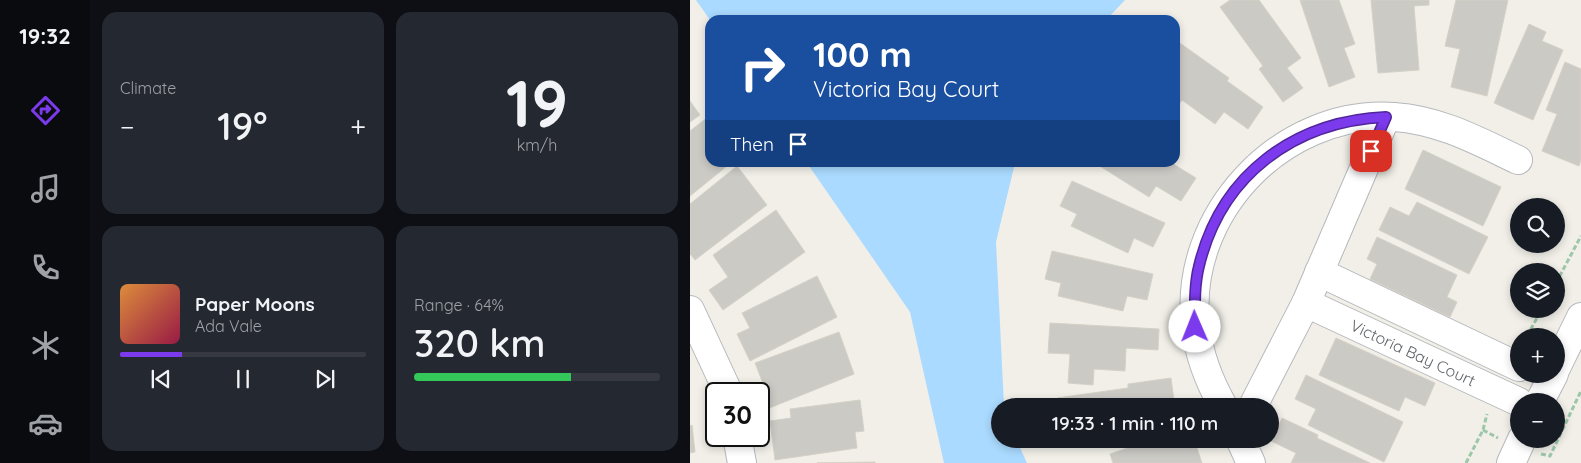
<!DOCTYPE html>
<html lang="en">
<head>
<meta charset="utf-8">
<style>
  body { margin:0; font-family:Quicksand,sans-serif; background:#242831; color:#f1f3f6; height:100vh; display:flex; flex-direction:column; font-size:19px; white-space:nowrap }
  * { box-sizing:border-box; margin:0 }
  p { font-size:16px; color:#9ea1a6 }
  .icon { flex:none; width:28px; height:28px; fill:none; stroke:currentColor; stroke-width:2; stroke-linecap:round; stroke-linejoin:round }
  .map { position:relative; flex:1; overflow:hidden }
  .side { display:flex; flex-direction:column; gap:12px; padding:12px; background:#0d0f14; width:600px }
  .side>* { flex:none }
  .hud { position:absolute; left:15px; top:15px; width:475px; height:152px; border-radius:15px; box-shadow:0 2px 8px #0003; background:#1a4fa0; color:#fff; overflow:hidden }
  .buttons { position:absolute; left:820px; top:198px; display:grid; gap:10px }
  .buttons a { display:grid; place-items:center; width:55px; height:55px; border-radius:50%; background:#171b24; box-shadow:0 2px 8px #0003; font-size:25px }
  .speed { position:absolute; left:15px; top:382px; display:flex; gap:10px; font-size:25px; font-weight:700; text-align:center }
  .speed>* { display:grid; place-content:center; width:65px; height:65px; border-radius:50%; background:#171b24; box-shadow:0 2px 8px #0003; line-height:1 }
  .speed .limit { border:2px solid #111; border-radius:8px; background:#fff; color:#111 }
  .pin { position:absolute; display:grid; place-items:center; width:42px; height:42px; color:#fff; margin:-21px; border-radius:10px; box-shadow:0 2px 8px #0006 }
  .me { position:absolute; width:55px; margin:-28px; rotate:359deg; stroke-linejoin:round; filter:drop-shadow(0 0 4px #0008) }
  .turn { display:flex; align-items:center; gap:18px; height:105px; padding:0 25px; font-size:22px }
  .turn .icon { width:65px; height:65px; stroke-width:2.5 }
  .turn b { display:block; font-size:35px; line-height:42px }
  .then { display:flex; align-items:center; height:48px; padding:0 25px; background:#0003; gap:10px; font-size:19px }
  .big { font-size:38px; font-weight:600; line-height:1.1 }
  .side .widget { flex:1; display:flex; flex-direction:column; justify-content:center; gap:8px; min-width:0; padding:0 18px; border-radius:15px; background:#242831 }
  .side .dial { align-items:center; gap:0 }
  .dial b { font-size:65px; line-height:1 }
  .song { display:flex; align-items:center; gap:15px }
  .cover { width:60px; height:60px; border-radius:8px; background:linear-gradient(135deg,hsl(30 70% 55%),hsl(340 70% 35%)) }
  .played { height:5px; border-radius:2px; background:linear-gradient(90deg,#7c3aed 25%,#363941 25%) }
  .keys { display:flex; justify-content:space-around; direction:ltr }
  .heat { display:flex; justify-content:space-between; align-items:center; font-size:28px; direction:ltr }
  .charge { height:8px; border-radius:4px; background:linear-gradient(90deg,#34c759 64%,#363941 0) }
  .side .tiles { flex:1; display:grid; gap:12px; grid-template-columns:repeat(2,1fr) }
  .trip { position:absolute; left:301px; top:398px; width:288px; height:50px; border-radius:25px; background:#171b24; box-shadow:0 2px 8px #0003; font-weight:600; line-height:50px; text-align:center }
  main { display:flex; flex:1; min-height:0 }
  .menu { display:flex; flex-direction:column; width:90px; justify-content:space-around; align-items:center; background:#090b0e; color:#9ea1a6 }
  .menu .icon { width:35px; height:35px }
  .menu .selected { color:#7c3aed }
  .menu b { font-size:22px; color:#f1f3f6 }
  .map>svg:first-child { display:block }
</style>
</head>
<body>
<main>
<nav class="menu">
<b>19:32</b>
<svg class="icon selected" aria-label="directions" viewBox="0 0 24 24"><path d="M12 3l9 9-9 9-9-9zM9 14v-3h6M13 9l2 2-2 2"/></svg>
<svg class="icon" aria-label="music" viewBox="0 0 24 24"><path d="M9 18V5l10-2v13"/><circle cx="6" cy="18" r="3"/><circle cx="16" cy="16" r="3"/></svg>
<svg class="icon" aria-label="phone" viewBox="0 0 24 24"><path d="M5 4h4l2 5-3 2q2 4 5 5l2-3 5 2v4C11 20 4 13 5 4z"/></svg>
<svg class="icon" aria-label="climate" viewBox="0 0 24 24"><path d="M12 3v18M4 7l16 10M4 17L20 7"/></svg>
<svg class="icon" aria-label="car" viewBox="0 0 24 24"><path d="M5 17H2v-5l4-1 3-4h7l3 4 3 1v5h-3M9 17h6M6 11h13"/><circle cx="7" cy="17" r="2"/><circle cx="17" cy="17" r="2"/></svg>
</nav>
<section class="side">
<div class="tiles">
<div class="widget"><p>Climate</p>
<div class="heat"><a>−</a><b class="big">19°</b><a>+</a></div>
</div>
<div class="widget dial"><b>19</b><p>km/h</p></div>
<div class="widget">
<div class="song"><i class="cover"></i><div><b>Paper Moons</b><p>Ada Vale</p></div></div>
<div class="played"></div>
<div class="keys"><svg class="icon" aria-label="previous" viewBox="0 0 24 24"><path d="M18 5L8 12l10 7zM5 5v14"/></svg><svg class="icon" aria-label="pause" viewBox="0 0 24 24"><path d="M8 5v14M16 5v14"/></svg><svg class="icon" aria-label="next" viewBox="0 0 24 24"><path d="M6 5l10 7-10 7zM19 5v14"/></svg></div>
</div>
<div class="widget"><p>Range · 64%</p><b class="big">320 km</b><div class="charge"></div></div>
</div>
</section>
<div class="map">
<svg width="891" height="463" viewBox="0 0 891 463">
  <rect width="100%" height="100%" fill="#f1efe8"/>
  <g fill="#aadaff">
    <polygon points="6,0 435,0 416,20 20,20"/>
    <polygon points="117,163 325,163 306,242 314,406 310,406 310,439 326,439 337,463 254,463 220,312"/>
  </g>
  <g fill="#cccac5" stroke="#d6d1c6">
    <polygon points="540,0 569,0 611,58 597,68 613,88 593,102 569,69 573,66 530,7"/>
    <polygon points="610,0 649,0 665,44 654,48 665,77 639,87"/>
    <polygon points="681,0 739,0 739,5 724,6 729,70 688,73"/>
    <polygon points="766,0 818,0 797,96 761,87 770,49 755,46"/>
    <polygon points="839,24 856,32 852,41 873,50 843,120 804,103"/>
    <polygon points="487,41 539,78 537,81 573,107 558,129 534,112 525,124 492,100 485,110"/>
    <polygon points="875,62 891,69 891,160 889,166 852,151 867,114 856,110"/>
    <polygon points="0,101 10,115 0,122"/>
    <polygon points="18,117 20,162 42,162 0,196 0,131"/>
    <polygon points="733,150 811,187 793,226 715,189"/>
    <polygon points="480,162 506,178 491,201 466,186 459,197 405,163"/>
    <polygon points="47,166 77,205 5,260 0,254 0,204"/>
    <polygon points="382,181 475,223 463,247 444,238 438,253 381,226 387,214 370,206"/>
    <polygon points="727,202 798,237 779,274 689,230 700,207 719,216"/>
    <polygon points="86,210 115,252 33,310 19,290 38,277 23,255"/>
    <polygon points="687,237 767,275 757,297 767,302 760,317 680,279 687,264 677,259"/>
    <polygon points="362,251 463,274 457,300 437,296 433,311 368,296 371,283 355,279"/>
    <polygon points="127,276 147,317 60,361 47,334 60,328 52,313"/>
    <polygon points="360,323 469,329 468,350 436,348 435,371 404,369 403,385 378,383 380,354 358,353"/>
    <polygon points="149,332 164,374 77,409 70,387 74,386 65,363"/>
    <polygon points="646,338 745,383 735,406 715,397 709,411 629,375"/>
    <polygon points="616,375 713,422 694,462 618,425 626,409 605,399"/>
    <polygon points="481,378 484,401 455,406 368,406 367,398 438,388 438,384"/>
    <polygon points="170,400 174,431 165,432 167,448 85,460 80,421 101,418 100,409"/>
    <polygon points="592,418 628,435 627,438 680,463 601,463 606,453 581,441"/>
    <polygon points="2,425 5,452 0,453 0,426"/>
    <polygon points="464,439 504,439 512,463 423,463 420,454"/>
    <polygon points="185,462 185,463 127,463"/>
  </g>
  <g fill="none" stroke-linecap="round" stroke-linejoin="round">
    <g stroke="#b5b8bc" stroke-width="30">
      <g id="minor">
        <polyline points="629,272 829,367"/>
        <path id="s1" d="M616 303 829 402"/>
        <polyline points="0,310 39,394"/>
        <polyline points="866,368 891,317"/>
        <polyline points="850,401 864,374"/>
        <path d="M533 406C519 381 509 356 506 328 491 216 591 109 704 117 750 120 788 141 828 160"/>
        <polyline points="563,406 616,303 696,117"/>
        <polyline points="47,436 52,463"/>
        <polyline points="550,439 561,463"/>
        <polyline points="821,463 832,439"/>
      </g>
    </g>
    <g stroke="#9cc7a9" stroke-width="3" stroke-dasharray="5 2.5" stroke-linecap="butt">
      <polyline points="866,283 891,236"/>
      <polyline points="837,336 852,309"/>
      <polyline points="793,430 808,438"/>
      <polyline points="851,454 860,456 891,391"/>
      <polyline points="776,463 793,430 797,414"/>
    </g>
    <use href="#minor" stroke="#fff" stroke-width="28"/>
  </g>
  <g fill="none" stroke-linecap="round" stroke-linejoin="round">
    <g stroke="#51269a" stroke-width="12">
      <path id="route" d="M505 327C505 307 504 286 509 266 531 175 604 121 696 117L681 151"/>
    </g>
    <use href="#route" stroke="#7c3aed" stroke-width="9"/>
  </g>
  <g text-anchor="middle" stroke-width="5" stroke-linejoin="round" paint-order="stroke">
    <g font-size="16" fill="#5f6368" stroke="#fff">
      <text dy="6" stroke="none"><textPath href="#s1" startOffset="118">Victoria Bay Court</textPath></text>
    </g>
  </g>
</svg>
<div class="buttons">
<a><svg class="icon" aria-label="search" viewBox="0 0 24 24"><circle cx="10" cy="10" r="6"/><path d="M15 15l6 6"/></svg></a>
<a><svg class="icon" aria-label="layers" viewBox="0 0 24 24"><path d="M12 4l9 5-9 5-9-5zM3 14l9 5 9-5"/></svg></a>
<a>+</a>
<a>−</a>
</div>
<div class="speed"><div class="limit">30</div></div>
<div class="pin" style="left:681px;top:151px;background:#d93025"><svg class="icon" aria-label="arrive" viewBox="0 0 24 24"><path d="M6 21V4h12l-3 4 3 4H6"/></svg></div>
<svg class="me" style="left:505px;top:327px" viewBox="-20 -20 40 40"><circle r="19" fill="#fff"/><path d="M0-13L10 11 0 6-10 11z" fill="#7c3aed"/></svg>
<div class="trip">19:33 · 1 min · 110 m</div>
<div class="hud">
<div class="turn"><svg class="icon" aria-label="right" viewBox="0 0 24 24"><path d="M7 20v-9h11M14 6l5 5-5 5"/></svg><div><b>100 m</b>Victoria Bay Court</div></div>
<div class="then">Then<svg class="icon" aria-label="arrive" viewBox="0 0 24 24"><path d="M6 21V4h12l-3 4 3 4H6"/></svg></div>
</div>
</div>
</main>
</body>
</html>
